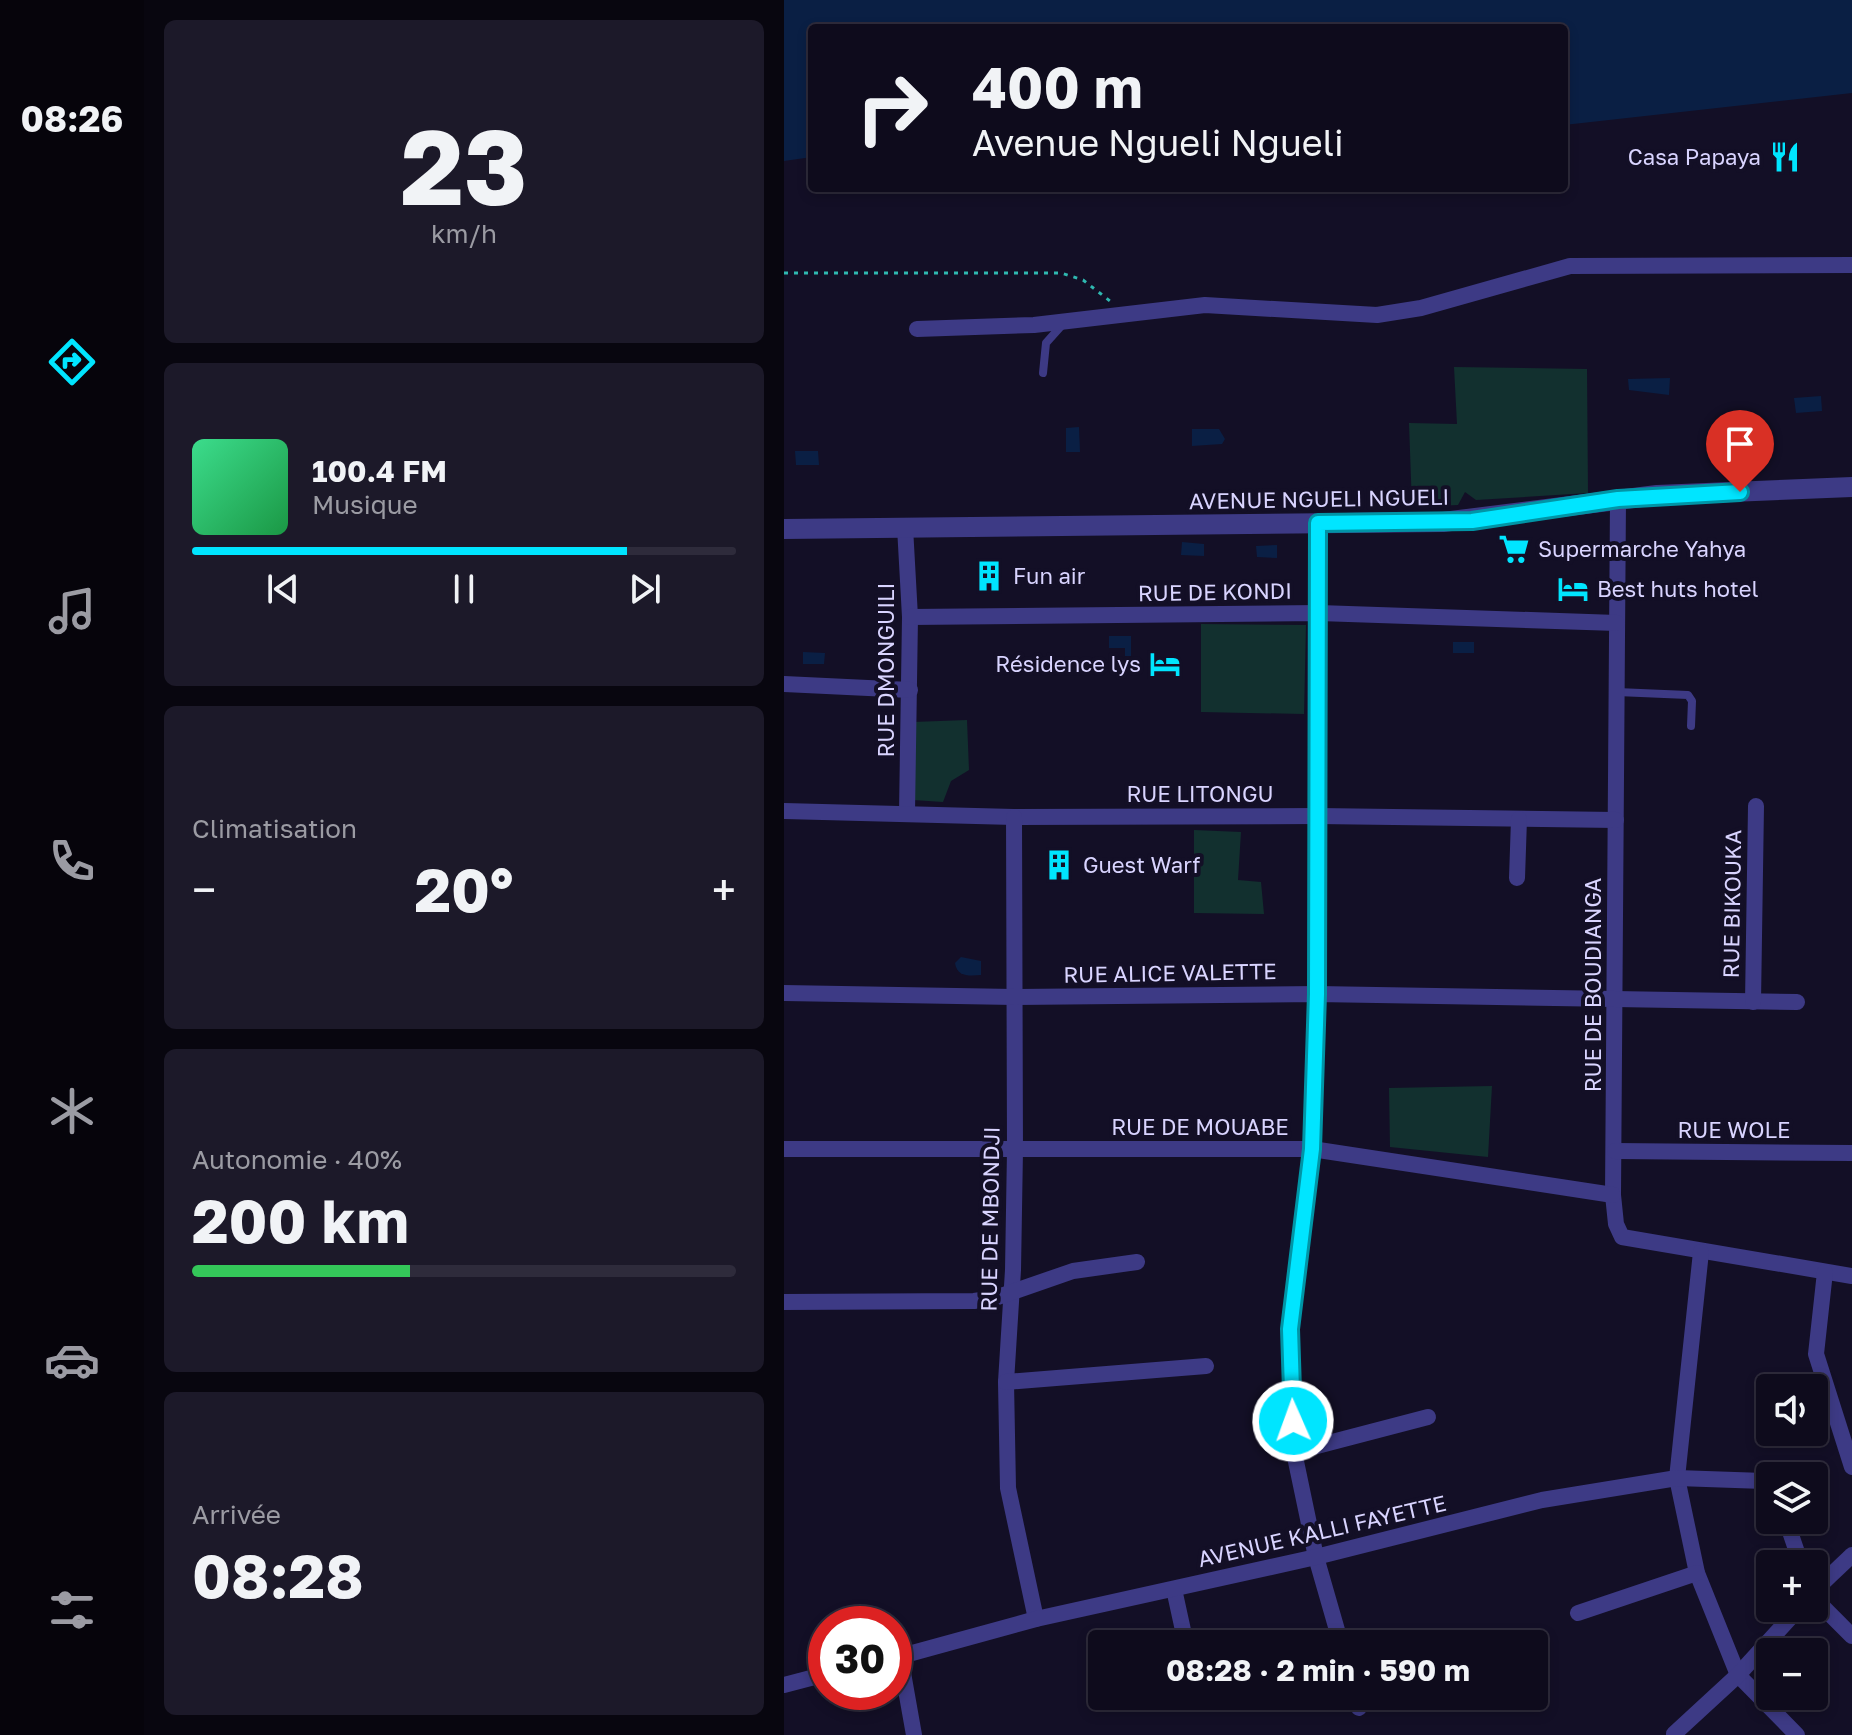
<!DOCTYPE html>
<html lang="fr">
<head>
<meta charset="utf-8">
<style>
  body { margin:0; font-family:"Golos Text",sans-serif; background:#1c1929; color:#f1f3f6; height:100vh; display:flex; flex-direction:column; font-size:30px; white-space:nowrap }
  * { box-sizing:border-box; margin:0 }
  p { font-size:26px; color:#9b9ba3 }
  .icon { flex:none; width:44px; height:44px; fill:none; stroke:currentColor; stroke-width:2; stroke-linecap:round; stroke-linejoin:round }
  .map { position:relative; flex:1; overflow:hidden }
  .drawer { display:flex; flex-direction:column; gap:20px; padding:20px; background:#08060f; width:640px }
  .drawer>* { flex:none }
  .banner { position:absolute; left:24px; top:24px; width:760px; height:168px; border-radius:8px; box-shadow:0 4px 12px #0003,0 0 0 2px #2e2b3b; background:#0e0b1c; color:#f1f3f6; overflow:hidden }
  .buttons { position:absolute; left:972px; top:1374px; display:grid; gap:16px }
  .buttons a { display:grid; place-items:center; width:72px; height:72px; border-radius:8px; background:#0e0b1c; box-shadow:0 4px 12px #0003,0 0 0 2px #2e2b3b; font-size:40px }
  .speed { position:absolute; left:24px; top:1606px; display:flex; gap:16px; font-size:40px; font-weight:700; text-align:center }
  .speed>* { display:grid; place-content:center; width:104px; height:104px; border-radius:50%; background:#0e0b1c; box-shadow:0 4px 12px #0003,0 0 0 2px #2e2b3b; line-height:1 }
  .speed .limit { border:12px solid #d22; background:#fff; color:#111 }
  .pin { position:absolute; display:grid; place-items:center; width:68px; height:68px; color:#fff; margin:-82px -34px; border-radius:50% 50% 50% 0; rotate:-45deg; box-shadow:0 0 8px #0007 }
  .pin .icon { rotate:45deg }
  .me { position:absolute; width:88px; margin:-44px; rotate:358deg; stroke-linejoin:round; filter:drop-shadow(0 0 6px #0008) }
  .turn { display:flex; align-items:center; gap:28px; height:168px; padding:0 32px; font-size:36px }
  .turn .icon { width:104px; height:104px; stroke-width:2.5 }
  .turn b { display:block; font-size:56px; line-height:68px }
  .big { font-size:60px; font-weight:700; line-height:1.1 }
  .drawer .widget { flex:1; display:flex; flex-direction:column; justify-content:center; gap:12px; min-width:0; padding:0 28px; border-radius:12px; background:#1c1929 }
  .drawer .dial { align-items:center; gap:0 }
  .dial b { font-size:104px; line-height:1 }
  .song { display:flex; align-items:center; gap:24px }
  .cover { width:96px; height:96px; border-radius:12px; background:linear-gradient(135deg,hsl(150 70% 55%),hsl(140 70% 35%)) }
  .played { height:8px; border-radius:4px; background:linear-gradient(90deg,#00e5ff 80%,#2e2b3b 80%) }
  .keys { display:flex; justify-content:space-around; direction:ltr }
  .heat { display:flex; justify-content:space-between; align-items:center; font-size:44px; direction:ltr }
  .charge { height:12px; border-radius:6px; background:linear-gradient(90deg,#34c759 40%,#2e2b3b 0) }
  .trip { position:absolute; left:304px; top:1630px; width:460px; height:80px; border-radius:8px; background:#0e0b1c; box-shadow:0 4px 12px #0003,0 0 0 2px #2e2b3b; font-weight:700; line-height:80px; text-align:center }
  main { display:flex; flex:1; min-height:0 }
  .menu { display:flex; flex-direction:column; width:144px; justify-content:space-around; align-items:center; background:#06040b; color:#9b9ba3 }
  .menu .icon { width:56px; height:56px }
  .menu .selected { color:#00e5ff }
  .menu b { font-size:36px; color:#f1f3f6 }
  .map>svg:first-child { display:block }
</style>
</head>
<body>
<main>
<nav class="menu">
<b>08:26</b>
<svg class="icon selected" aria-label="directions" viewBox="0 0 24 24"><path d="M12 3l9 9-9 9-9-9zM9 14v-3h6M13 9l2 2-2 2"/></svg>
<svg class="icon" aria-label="music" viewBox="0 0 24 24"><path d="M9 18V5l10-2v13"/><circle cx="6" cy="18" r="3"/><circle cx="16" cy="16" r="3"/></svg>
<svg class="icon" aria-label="phone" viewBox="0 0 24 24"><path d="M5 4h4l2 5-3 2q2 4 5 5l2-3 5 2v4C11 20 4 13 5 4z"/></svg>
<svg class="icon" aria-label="climate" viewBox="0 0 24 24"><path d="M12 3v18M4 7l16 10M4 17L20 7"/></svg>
<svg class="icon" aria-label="car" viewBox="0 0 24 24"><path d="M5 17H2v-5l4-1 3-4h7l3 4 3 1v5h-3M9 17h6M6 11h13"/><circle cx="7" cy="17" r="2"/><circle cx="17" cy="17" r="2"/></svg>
<svg class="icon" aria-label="filters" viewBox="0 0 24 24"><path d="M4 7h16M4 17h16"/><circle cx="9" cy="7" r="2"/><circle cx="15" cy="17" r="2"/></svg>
</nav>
<section class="drawer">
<div class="widget dial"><b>23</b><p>km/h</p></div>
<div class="widget">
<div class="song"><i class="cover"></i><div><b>100.4 FM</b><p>Musique</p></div></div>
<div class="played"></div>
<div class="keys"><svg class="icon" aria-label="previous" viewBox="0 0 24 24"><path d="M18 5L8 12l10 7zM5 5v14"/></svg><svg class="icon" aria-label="pause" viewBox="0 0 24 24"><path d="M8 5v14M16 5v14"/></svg><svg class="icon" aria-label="next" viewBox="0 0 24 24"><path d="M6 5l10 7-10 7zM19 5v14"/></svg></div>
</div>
<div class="widget"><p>Climatisation</p>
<div class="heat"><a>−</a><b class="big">20°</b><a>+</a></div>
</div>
<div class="widget"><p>Autonomie · 40%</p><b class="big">200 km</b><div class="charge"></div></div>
<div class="widget"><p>Arrivée</p><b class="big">08:28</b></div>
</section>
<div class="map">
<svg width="1068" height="1735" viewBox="0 0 1068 1735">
  <rect width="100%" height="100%" fill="#130f26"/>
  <g fill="#12302f">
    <polygon points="670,367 803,369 804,493 692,500 681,492 674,505 628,507 625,423 673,424"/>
    <polygon points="417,624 522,625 520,714 417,712"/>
    <polygon points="183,720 185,770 167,781 159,802 129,800 129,722"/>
    <polygon points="410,830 457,832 454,880 477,882 480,914 410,913"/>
    <polygon points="708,1086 704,1157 606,1147 605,1088"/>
  </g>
  <g fill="#0a1f44">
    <polygon points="0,0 1068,0 1068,93 780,125 780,28 28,28 28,157 0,161"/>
    <polygon points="886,378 885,395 845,390 844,379"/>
    <polygon points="1037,396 1038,411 1012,413 1010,398"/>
    <polygon points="295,427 296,452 282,452 282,428"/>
    <polygon points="408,429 435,429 441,439 438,444 408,446"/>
    <polygon points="11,451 34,451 35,465 12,465"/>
    <polygon points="398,542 420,544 420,556 397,555"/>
    <polygon points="493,545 493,558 473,557 472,546"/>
    <polygon points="325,636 347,636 347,656 341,656 341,648 325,648"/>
    <rect x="669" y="642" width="21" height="11"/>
    <polygon points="19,652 41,653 40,664 19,664"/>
    <path d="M177 957 197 961V975C185 976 173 977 171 963Z"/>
  </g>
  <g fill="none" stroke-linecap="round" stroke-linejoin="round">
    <polyline stroke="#2fb8b0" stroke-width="3" stroke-dasharray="4 6" stroke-linecap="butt" points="0,273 277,273 299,280 326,301"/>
    <g stroke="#3d3a85" stroke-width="8">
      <polyline points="259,373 262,343 279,324"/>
      <polyline points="833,692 904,695 908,701 907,726"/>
    </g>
    <g stroke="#3d3a85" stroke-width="16">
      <polyline points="133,329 250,325 421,305 593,315 637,308 786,266 1068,265"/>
      <polyline points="834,499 829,1195 832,1224 838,1237 1068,1276"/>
      <polyline points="534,523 533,994 528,1149 506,1329 510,1452 532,1557 557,1644"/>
      <polyline points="121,527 126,617 123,813"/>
      <polyline points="126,617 535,613 833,623"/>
      <polyline points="0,684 126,690"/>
      <polyline points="0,811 230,817 534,816 832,820"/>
      <polyline points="230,817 231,1150 229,1270 222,1382 224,1488 252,1619"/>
      <polyline points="733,878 735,819"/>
      <polyline points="0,993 230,997 533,994 1013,1002"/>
      <polyline points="969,1002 972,806"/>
      <polyline points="0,1149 528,1149 829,1195"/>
      <polyline points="831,1151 1068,1153"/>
      <polyline points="917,1252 893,1478 913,1573 954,1675 1013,1735"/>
      <polyline points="1041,1272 1032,1354 1068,1467"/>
      <polyline points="0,1302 190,1301 211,1298 289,1271 353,1262"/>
      <polyline points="222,1382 422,1366"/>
      <polyline points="510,1452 644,1417"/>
      <polyline points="1002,1520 1017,1564"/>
      <polyline points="390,1589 402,1644"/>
      <polyline points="1030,1591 1068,1555"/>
      <polyline points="1030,1598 1068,1636"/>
      <polyline points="794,1613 913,1573"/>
      <polyline points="630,1644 659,1637"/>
      <polyline points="116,1656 130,1735"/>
      <polyline points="110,1658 252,1619 532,1557 758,1500 893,1478 980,1481 986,1484"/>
      <polyline points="0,1685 42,1674"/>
      <polyline points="572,1696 575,1708"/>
      <polyline points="890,1734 954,1675 1015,1608"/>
    </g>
    <polyline stroke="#3d3a85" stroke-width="20" points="0,529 659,522 873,495 1068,487"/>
  </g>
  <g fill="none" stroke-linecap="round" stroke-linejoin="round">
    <g stroke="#0095a6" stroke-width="20">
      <polyline id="route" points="509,1421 506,1329 528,1149 533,994 534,523 688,521 834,499 956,492"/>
    </g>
    <use href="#route" stroke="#00e5ff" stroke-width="14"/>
  </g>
  <defs>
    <g id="restaurant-bare" transform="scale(2.4)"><path d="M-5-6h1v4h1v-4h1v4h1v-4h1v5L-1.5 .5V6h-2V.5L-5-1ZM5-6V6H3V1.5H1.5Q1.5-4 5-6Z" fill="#00e5ff" stroke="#130f26" stroke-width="2.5" paint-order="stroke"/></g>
    <g id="supermarket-bare" transform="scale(2.4)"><path d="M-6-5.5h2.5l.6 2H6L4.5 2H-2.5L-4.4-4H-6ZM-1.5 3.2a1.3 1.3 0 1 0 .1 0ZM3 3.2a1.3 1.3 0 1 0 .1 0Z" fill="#00e5ff" stroke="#130f26" stroke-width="2.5" paint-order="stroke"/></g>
    <g id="building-bare" transform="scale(2.4)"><path d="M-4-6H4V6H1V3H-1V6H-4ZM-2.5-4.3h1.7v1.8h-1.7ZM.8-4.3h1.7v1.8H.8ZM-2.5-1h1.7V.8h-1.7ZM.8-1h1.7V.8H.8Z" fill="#00e5ff" stroke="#130f26" stroke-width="2.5" paint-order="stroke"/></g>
    <g id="hotel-bare" transform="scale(2.4)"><path d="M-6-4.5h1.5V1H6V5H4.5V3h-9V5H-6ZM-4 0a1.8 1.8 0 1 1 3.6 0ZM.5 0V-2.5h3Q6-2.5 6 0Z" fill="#00e5ff" stroke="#130f26" stroke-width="2.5" paint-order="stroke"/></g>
  </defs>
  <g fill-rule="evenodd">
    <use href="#restaurant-bare" x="1001" y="157"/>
    <use href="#supermarket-bare" x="730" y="549"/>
    <use href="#building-bare" x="205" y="576"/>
    <use href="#hotel-bare" x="789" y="589"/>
    <use href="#hotel-bare" x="381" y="664"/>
    <use href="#building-bare" x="275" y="865"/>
  </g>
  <g text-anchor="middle" stroke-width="8" stroke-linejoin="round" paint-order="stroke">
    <g font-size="22" fill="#d9d4ff" stroke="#130f26" text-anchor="start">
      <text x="977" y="165" text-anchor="end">Casa Papaya</text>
      <text x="754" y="557">Supermarche Yahya</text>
      <text x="229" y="584">Fun air</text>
      <text x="813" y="597">Best huts hotel</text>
      <text x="357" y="672" text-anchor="end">Résidence lys</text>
      <text x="299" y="873">Guest Warf</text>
    </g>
    <g font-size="22" fill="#d9d4ff" stroke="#130f26">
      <text transform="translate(535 499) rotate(-1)" y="8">AVENUE NGUELI NGUELI</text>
      <text transform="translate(431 592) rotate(-1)" y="8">RUE DE KONDI</text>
      <text transform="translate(102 670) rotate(-90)" y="8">RUE DMONGUILI</text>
      <text x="416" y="802">RUE LITONGU</text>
      <text transform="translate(948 904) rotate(-89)" y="8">RUE BIKOUKA</text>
      <text transform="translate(386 973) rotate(-1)" y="8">RUE ALICE VALETTE</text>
      <text transform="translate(809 985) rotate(-90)" y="8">RUE DE BOUDIANGA</text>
      <text x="416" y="1135">RUE DE MOUABE</text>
      <text x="950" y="1138">RUE WOLE</text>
      <text transform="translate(206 1219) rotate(-89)" y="8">RUE DE MBONDJI</text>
      <text transform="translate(538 1531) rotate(-13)" y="8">AVENUE KALLI FAYETTE</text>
    </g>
  </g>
</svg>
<div class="buttons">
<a><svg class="icon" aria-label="sound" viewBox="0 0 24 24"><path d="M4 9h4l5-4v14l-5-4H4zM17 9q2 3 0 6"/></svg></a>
<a><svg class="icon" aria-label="layers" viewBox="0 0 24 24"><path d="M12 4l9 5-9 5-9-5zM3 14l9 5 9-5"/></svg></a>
<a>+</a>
<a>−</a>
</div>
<div class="speed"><div class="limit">30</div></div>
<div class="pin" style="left:956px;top:492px;background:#d93025"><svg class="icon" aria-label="arrive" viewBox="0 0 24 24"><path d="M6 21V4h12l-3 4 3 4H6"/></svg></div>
<svg class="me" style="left:509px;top:1421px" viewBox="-20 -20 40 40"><circle r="17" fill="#00e5ff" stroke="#fff" stroke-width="3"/><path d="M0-11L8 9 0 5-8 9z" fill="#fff"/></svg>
<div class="trip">08:28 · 2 min · 590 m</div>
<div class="banner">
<div class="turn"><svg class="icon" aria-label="right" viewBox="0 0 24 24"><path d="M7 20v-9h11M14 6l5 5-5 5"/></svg><div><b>400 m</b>Avenue Ngueli Ngueli</div></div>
</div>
</div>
</main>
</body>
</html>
